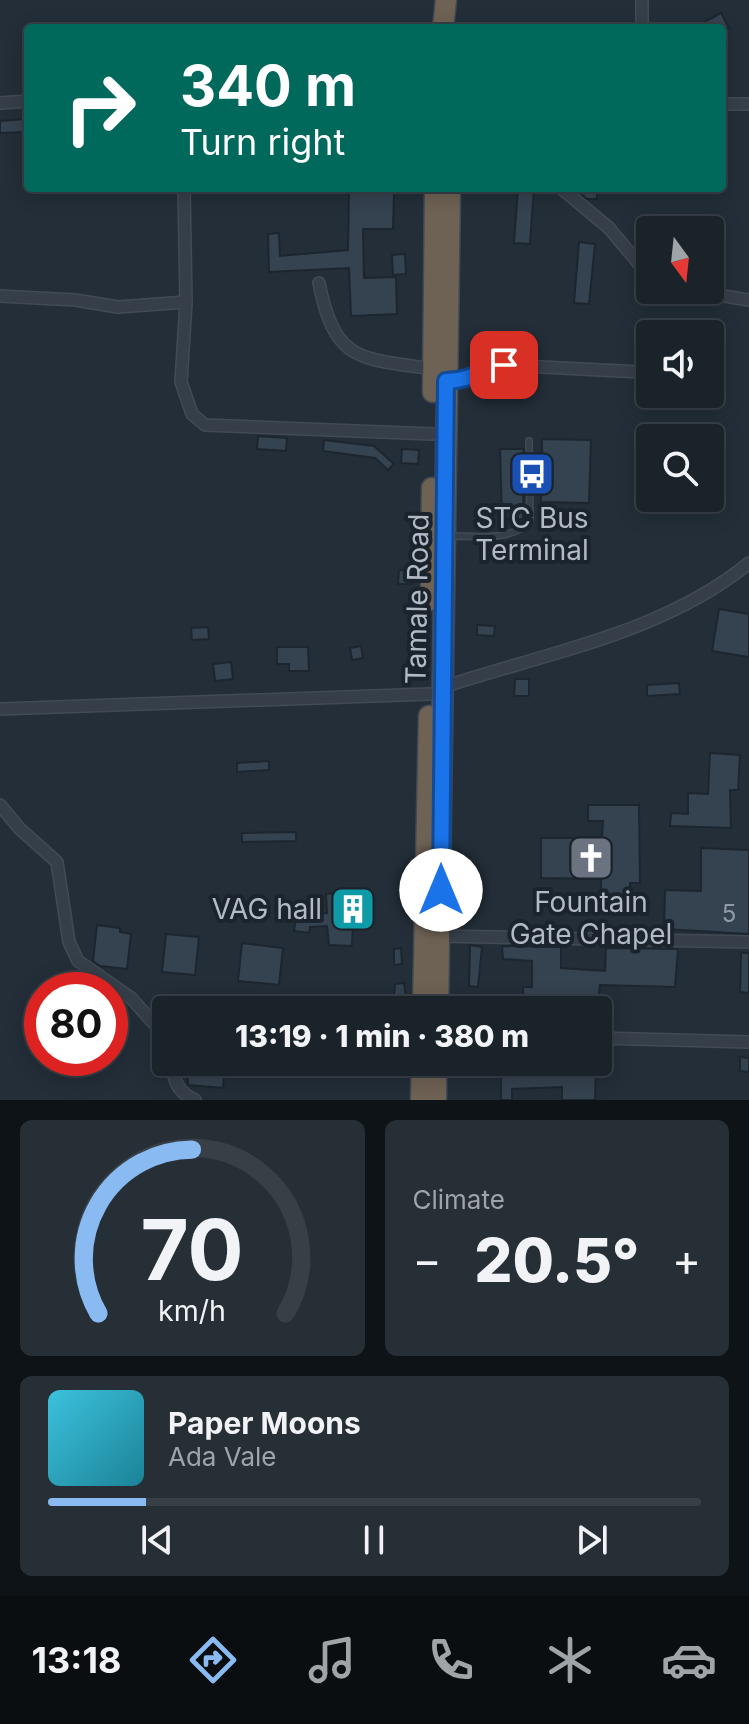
<!DOCTYPE html>
<html lang="en">
<head>
<meta charset="utf-8">
<style>
  body { margin:0; font-family:Inter,sans-serif; background:#272f36; color:#f1f3f6; height:100vh; display:flex; flex-direction:column; font-size:30px; white-space:nowrap }
  * { box-sizing:border-box; margin:0 }
  p { font-size:26px; color:#9fa4a8 }
  .icon { flex:none; width:44px; height:44px; fill:none; stroke:currentColor; stroke-width:2; stroke-linecap:round; stroke-linejoin:round }
  .map { position:relative; height:1100px; overflow:hidden }
  .details { display:flex; flex-direction:column; gap:20px; padding:20px; background:#0e1317; flex:1 }
  .details>* { flex:none }
  .top-card { position:absolute; left:24px; top:24px; width:702px; height:168px; border-radius:8px; box-shadow:0 4px 20px #0003,0 0 0 2px #383f47; background:#00695c; color:#fff; overflow:hidden }
  .needle { width:52px; rotate:165deg }
  .tools { position:absolute; left:636px; top:216px; display:grid; gap:16px }
  .tools a { display:grid; place-items:center; width:88px; height:88px; border-radius:8px; background:#1a222a; box-shadow:0 4px 20px #0003,0 0 0 2px #383f47; font-size:40px }
  .speed { position:absolute; left:24px; top:972px; display:flex; gap:16px; font-size:40px; font-weight:700; text-align:center }
  .speed>* { display:grid; place-content:center; width:104px; height:104px; border-radius:50%; background:#1a222a; box-shadow:0 4px 20px #0003,0 0 0 2px #383f47; line-height:1 }
  .speed .limit { border:12px solid #d22; background:#fff; color:#111 }
  .pin { position:absolute; display:grid; place-items:center; width:68px; height:68px; color:#fff; margin:-34px; border-radius:16px; box-shadow:0 4px 12px #0006 }
  .me { position:absolute; width:88px; margin:-44px; rotate:0deg; stroke-linejoin:round; filter:drop-shadow(0 0 6px #0008) }
  .turn { display:flex; align-items:center; gap:28px; height:168px; padding:0 24px; font-size:36px }
  .turn .icon { width:104px; height:104px; stroke-width:2.5 }
  .turn b { display:block; font-size:56px; line-height:68px }
  .big { font-size:60px; font-weight:800; line-height:1.1 }
  .details .tile { flex:1; display:flex; flex-direction:column; justify-content:center; gap:12px; min-width:0; padding:0 28px; border-radius:12px; background:#272f36 }
  .details .dial { align-items:center; gap:0 }
  .dial svg { height:208px; overflow:visible; fill:none; stroke:#383f47; stroke-width:7; stroke-linecap:round; text-anchor:middle }
  .dial text { fill:#f1f3f6; stroke:none }
  .song { display:flex; align-items:center; gap:24px }
  .cover { width:96px; height:96px; border-radius:12px; background:linear-gradient(135deg,hsl(190 70% 55%),hsl(190 70% 35%)) }
  .played { height:8px; border-radius:4px; background:linear-gradient(90deg,#89baf2 15%,#383f47 15%) }
  .keys { display:flex; justify-content:space-around; direction:ltr }
  .heat { display:flex; justify-content:space-between; align-items:center; font-size:44px; direction:ltr }
  .details .tiles { flex:1; display:grid; gap:20px; grid-template-columns:1fr 1fr }
  .tile:last-child { grid-column:span 2 }
  .trip { position:absolute; left:152px; top:996px; width:460px; height:80px; border-radius:8px; background:#1a222a; box-shadow:0 4px 20px #0003,0 0 0 2px #383f47; font-weight:800; line-height:80px; text-align:center }
  .tab-bar { display:flex; height:128px; justify-content:space-around; align-items:center; background:#0a0e11; color:#9fa4a8 }
  .tab-bar .icon { width:56px; height:56px }
  .tab-bar .selected { color:#89baf2 }
  .tab-bar b { font-size:36px; color:#f1f3f6 }
  .map>svg:first-child { display:block }
</style>
</head>
<body>
<div class="map">
<svg width="749" height="1100" viewBox="0 0 749 1100">
  <rect width="100%" height="100%" fill="#232e38"/>
  <g fill="#35424f" stroke="#1d262f" stroke-width="2">
    <polygon points="721,13 729,28 693,28"/>
    <polygon points="25,119 25,132 0,133 0,121"/>
    <polygon points="518,188 534,188 530,244 514,243"/>
    <polygon points="581,188 597,188 597,199 587,199 581,194"/>
    <polygon points="349,189 394,190 393,229 363,229 364,278 396,277 397,314 351,316 349,268 269,272 268,234 279,233 280,256 348,250"/>
    <polygon points="579,242 595,244 589,304 574,303"/>
    <polygon points="405,254 406,274 393,275 392,255"/>
    <polygon points="258,436 287,438 286,451 257,449"/>
    <polygon points="542,439 591,440 589,503 541,502"/>
    <polygon points="324,440 374,446 394,464 388,470 375,458 323,451"/>
    <polygon points="402,449 419,450 418,464 401,463"/>
    <polygon points="500,449 524,449 523,519 502,519"/>
    <polygon points="399,570 412,571 412,584 398,584"/>
    <polygon points="719,609 749,614 749,657 712,651"/>
    <polygon points="477,625 495,626 494,636 477,635"/>
    <polygon points="208,627 209,639 192,640 191,628"/>
    <polygon points="361,646 363,658 352,660 350,648"/>
    <polygon points="277,647 308,647 309,671 289,671 289,664 277,664"/>
    <polygon points="231,662 233,679 215,681 213,664"/>
    <polygon points="515,679 529,679 529,696 514,696"/>
    <polygon points="679,683 680,694 647,696 647,685"/>
    <polygon points="710,753 740,755 738,790 730,790 731,828 670,826 671,813 688,814 688,793 708,794"/>
    <polygon points="269,761 269,770 237,772 237,763"/>
    <polygon points="588,805 639,805 640,883 630,883 630,900 601,899 601,879 541,878 541,838 602,838 603,821 588,821"/>
    <polygon points="296,832 296,841 242,842 242,833"/>
    <polygon points="701,848 749,850 749,934 664,929 665,890 701,891"/>
    <polygon points="337,893 337,897 369,895 370,921 353,922 352,946 329,945 327,926 310,927 309,933 294,931 298,903 310,905 309,914 327,913 326,894"/>
    <polygon points="97,925 120,928 120,932 131,934 127,969 100,966 93,961"/>
    <polygon points="166,934 199,937 195,975 162,972"/>
    <polygon points="242,943 283,948 279,985 238,981"/>
    <polygon points="470,945 482,947 478,987 469,986"/>
    <polygon points="502,946 561,947 561,968 605,971 606,948 678,949 675,987 600,985 598,1004 558,1000 558,1010 523,1010 523,987 532,987 532,961 503,959"/>
    <polygon points="401,948 402,964 394,965 394,949"/>
    <polygon points="741,953 749,953 749,993 740,992"/>
    <polygon points="404,983 407,1009 393,1008 395,984"/>
    <polygon points="740,1057 749,1058 749,1072 740,1071"/>
    <polygon points="187,1062 225,1062 223,1088 188,1085"/>
    <polygon points="360,1062 373,1062 374,1073 360,1073"/>
    <polygon points="501,1062 516,1062 516,1077 562,1076 562,1062 596,1062 595,1100 562,1100 562,1087 512,1089 512,1100 501,1100"/>
  </g>
  <g fill="none" stroke-linecap="round" stroke-linejoin="round">
    <g stroke="#424b55" stroke-width="8">
      <path id="lane" d="M451 536C476 536 514 542 530 520L529 441"/>
    </g>
    <g stroke="#424b55" stroke-width="14">
      <g id="street">
        <polyline points="642,28 642,0"/>
        <polyline points="0,103 28,101"/>
        <polyline points="722,104 749,104"/>
        <polyline points="184,188 186,302 181,382 192,414 205,425 433,434"/>
        <polyline points="561,188 609,228 650,277"/>
        <path d="M319 283C335 364 361 358 433 369"/>
        <polyline points="688,290 749,300"/>
        <polyline points="0,296 75,300 118,307 186,302"/>
        <path d="M446 381C476 380 481 368 504 365L640 372"/>
        <path d="M443 687C546 653 664 633 749 563"/>
        <polyline points="0,709 430,694"/>
        <polyline points="0,805 20,829 57,862 69,942 78,961 131,998 166,1037"/>
        <polyline points="439,936 749,942"/>
        <polyline points="598,1038 749,1042"/>
        <path d="M173 1062C172 1080 179 1093 195 1100"/>
      </g>
    </g>
    <g stroke="#414a53" stroke-width="23">
      <g id="highway">
        <polyline points="443,28 446,0"/>
        <polyline points="433,392 435,188"/>
        <polyline points="431,600 432,488"/>
        <polyline points="423,1010 429,716"/>
        <polyline points="438,1010 450,188"/>
        <polyline points="421,1100 422,1062"/>
        <polyline points="436,1100 436,1062"/>
      </g>
    </g>
    <use href="#lane" stroke="#363f49" stroke-width="5"/>
    <use href="#street" stroke="#363f49" stroke-width="11"/>
    <use href="#highway" stroke="#6e6254" stroke-width="20"/>
  </g>
  <g fill="none" stroke-linecap="round" stroke-linejoin="round">
    <g stroke="#114b97" stroke-width="20">
      <path id="route" d="M441 890 446 381C476 380 482 368 504 365"/>
    </g>
    <use href="#route" stroke="#1a73e8" stroke-width="14"/>
  </g>
  <defs>
    <g id="bus-square" transform="scale(2.3)"><rect x="-9" y="-9" width="18" height="18" rx="4" fill="#1a4fb4" stroke="#1b242d"/><path d="M-5-6H5V4H4V6H2V4H-2V6H-4V4H-5ZM-3.5-4V0h7V-4ZM-3.5 1.2v1.5H-2V1.2ZM2 1.2v1.5H3.5V1.2Z" fill="#fff"/></g>
    <g id="church-square" transform="scale(2.3)"><rect x="-9" y="-9" width="18" height="18" rx="4" fill="#6b7280" stroke="#1b242d"/><path d="M-1.2-6h2.4v3.5h3.3v2.4h-3.3V6h-2.4V-.1h-3.3v-2.4h3.3Z" fill="#fff"/></g>
    <g id="building-square" transform="scale(2.3)"><rect x="-9" y="-9" width="18" height="18" rx="4" fill="#0f9aa8" stroke="#1b242d"/><path d="M-4-6H4V6H1V3H-1V6H-4ZM-2.5-4.3h1.7v1.8h-1.7ZM.8-4.3h1.7v1.8H.8ZM-2.5-1h1.7V.8h-1.7ZM.8-1h1.7V.8H.8Z" fill="#fff"/></g>
  </defs>
  <g fill-rule="evenodd">
    <use href="#bus-square" x="532" y="474"/>
    <use href="#church-square" x="591" y="858"/>
    <use href="#building-square" x="353" y="909"/>
  </g>
  <g text-anchor="middle" stroke-width="8" stroke-linejoin="round" paint-order="stroke">
    <g font-size="24" fill="#909aa6">
      <text x="729" y="922">5</text>
    </g>
    <g font-size="28" fill="#b1bac5" stroke="#1b242d">
      <text x="532" y="528">STC Bus<tspan x="532" dy="32">Terminal</tspan></text>
      <text x="591" y="912">Fountain<tspan x="591" dy="32">Gate Chapel</tspan></text>
      <text x="322" y="919" text-anchor="end">VAG hall</text>
    </g>
    <g font-size="28" fill="#b1bac5" stroke="#1b242d">
      <text transform="translate(417 599) rotate(-89)" y="10">Tamale Road</text>
    </g>
  </g>
</svg>
<div class="tools">
<a><svg class="needle" viewBox="-14 -14 28 28"><path d="M0-13l5 13h-10z" fill="#e53935"/><path d="M0 13l5-13h-10z" fill="#9fa4a8"/></svg></a>
<a><svg class="icon" aria-label="sound" viewBox="0 0 24 24"><path d="M4 9h4l5-4v14l-5-4H4zM17 9q2 3 0 6"/></svg></a>
<a><svg class="icon" aria-label="search" viewBox="0 0 24 24"><circle cx="10" cy="10" r="6"/><path d="M15 15l6 6"/></svg></a>
</div>
<div class="speed"><div class="limit">80</div></div>
<div class="pin" style="left:504px;top:365px;background:#d93025"><svg class="icon" aria-label="arrive" viewBox="0 0 24 24"><path d="M6 21V4h12l-3 4 3 4H6"/></svg></div>
<svg class="me" style="left:441px;top:890px" viewBox="-20 -20 40 40"><circle r="19" fill="#fff"/><path d="M0-13L10 11 0 6-10 11z" fill="#1a73e8"/></svg>
<div class="trip">13:19 · 1 min · 380 m</div>
<div class="top-card">
<div class="turn"><svg class="icon" aria-label="right" viewBox="0 0 24 24"><path d="M7 20v-9h11M14 6l5 5-5 5"/></svg><div><b>340 m</b>Turn right</div></div>
</div>
</div>
<section class="details">
<div class="tiles">
<div class="tile dial"><svg viewBox="0 0 100 80">
<path d="M14 69A42 42 0 1 1 86 69"/>
<path d="M14 69A42 42 0 0 1 50 6" stroke="#89baf2"/>
<text x="50" y="56" font-size="32" font-weight="700">70</text>
<text x="50" y="72" font-size="11">km/h</text>
</svg></div>
<div class="tile"><p>Climate</p>
<div class="heat"><a>−</a><b class="big">20.5°</b><a>+</a></div>
</div>
<div class="tile">
<div class="song"><i class="cover"></i><div><b>Paper Moons</b><p>Ada Vale</p></div></div>
<div class="played"></div>
<div class="keys"><svg class="icon" aria-label="previous" viewBox="0 0 24 24"><path d="M18 5L8 12l10 7zM5 5v14"/></svg><svg class="icon" aria-label="pause" viewBox="0 0 24 24"><path d="M8 5v14M16 5v14"/></svg><svg class="icon" aria-label="next" viewBox="0 0 24 24"><path d="M6 5l10 7-10 7zM19 5v14"/></svg></div>
</div>
</div>
</section>
<nav class="tab-bar">
<b>13:18</b>
<svg class="icon selected" aria-label="directions" viewBox="0 0 24 24"><path d="M12 3l9 9-9 9-9-9zM9 14v-3h6M13 9l2 2-2 2"/></svg>
<svg class="icon" aria-label="music" viewBox="0 0 24 24"><path d="M9 18V5l10-2v13"/><circle cx="6" cy="18" r="3"/><circle cx="16" cy="16" r="3"/></svg>
<svg class="icon" aria-label="phone" viewBox="0 0 24 24"><path d="M5 4h4l2 5-3 2q2 4 5 5l2-3 5 2v4C11 20 4 13 5 4z"/></svg>
<svg class="icon" aria-label="climate" viewBox="0 0 24 24"><path d="M12 3v18M4 7l16 10M4 17L20 7"/></svg>
<svg class="icon" aria-label="car" viewBox="0 0 24 24"><path d="M5 17H2v-5l4-1 3-4h7l3 4 3 1v5h-3M9 17h6M6 11h13"/><circle cx="7" cy="17" r="2"/><circle cx="17" cy="17" r="2"/></svg>
</nav>
</body>
</html>
